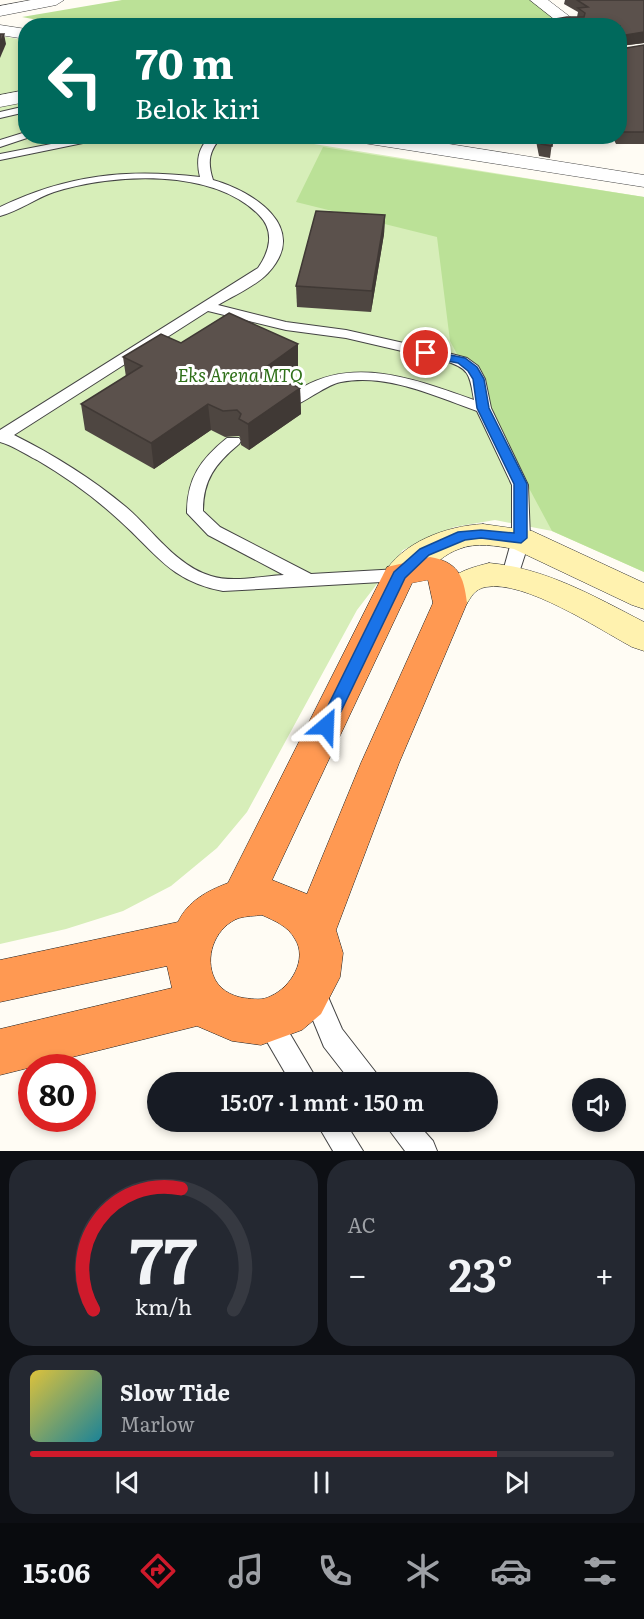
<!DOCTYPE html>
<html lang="id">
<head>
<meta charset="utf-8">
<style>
  body { margin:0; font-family:Literata,serif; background:#242831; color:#f1f3f6; height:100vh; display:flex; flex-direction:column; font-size:22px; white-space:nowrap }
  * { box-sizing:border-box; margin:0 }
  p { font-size:20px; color:#9ea1a6 }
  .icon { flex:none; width:33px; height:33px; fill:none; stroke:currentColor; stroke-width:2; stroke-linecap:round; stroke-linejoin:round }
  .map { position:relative; height:1151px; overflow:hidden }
  .details { display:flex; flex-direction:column; gap:9px; padding:9px; background:#0d0f14; flex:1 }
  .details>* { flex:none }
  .top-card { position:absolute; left:18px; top:18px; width:609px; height:126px; border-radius:24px; box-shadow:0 3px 9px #0003; background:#00695c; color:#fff; overflow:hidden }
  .fabs { position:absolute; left:572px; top:1078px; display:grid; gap:12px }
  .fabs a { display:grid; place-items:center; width:54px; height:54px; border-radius:50%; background:#171b24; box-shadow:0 3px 9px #0003; font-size:30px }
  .speed { position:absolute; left:18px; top:1054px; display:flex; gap:12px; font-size:30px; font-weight:700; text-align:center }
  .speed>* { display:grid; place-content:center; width:78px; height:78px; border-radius:50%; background:#171b24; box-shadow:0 3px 9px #0003; line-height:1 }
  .speed .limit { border:9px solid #d22; background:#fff; color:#111 }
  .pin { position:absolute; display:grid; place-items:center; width:51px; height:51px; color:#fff; margin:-26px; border:3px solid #fff; border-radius:50%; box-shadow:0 2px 6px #0007 }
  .me { position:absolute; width:66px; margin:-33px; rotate:26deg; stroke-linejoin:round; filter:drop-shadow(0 0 4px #0008) }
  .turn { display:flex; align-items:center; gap:21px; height:126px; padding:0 18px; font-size:27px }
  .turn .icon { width:78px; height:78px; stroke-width:2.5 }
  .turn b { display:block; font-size:42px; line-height:51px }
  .big { font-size:45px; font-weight:600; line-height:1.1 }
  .details .tile { flex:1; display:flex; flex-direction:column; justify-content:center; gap:9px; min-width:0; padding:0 21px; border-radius:24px; background:#242831 }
  .details .dial { align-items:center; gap:0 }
  .dial svg { height:156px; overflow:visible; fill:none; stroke:#363941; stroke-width:7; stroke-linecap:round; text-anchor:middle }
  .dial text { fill:#f1f3f6; stroke:none }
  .song { display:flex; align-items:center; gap:18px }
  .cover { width:72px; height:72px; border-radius:9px; background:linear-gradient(135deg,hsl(50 70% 55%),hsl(190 70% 35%)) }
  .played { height:6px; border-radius:3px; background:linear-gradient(90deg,#cf1a2b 80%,#363941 80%) }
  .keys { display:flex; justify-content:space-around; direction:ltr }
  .heat { display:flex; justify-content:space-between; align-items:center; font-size:33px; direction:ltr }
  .details .tiles { flex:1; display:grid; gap:9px; grid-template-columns:1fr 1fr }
  .tile:last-child { grid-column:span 2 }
  .trip { position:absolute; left:147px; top:1072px; width:351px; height:60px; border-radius:30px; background:#171b24; box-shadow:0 3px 9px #0003; font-weight:600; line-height:60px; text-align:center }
  .menu { display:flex; height:96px; justify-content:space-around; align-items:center; background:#090b0e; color:#9ea1a6 }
  .menu .icon { width:42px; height:42px }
  .menu .current { color:#cf1a2b }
  .menu b { font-size:27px; color:#f1f3f6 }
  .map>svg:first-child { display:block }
</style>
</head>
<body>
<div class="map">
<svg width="644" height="1151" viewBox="0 0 644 1151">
  <rect width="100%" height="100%" fill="#fffcf4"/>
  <polygon fill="#d7eeb9" points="0,36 25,40 26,136 301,137 314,144 644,197 644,572 552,531 495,520 454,527 403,550 357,610 247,812 217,848 171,886 123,911 66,929 0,944"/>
  <g fill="#bbe197">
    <polygon points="122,0 534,0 563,24 69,26 22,17"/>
    <polygon points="323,147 644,197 644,572 552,531 450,341 437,237 296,202"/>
  </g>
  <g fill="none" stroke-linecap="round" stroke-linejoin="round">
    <g stroke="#444" stroke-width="2">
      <g id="lane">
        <polygon points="26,106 26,112 0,118 0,112"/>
        <polygon points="26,132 26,136 30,137 0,147 0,140"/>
        <polygon points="92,136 117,136 0,160 0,154"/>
        <path d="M210 136H222C209 151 207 161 213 180 252 191 311 227 268 273 256 286 233 296 218 305L286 322 346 330 448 353 467 358 478 366 485 379 491 408 528 485 530 539 517 579 511 581 505 579 502 575 512 539V485L477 411C435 396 387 373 341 382 323 385 293 413 279 409L276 406C283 398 294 392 303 387 358 356 419 381 474 400 470 376 470 368 445 361L346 338 286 330 208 311 14 435C54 455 91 478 126 507 152 529 176 566 211 576 233 583 261 576 284 575L208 535 187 513C187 478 201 459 227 438H239L241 441 239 444C215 464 203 480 203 511L220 527 311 574 399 569 405 571 408 575 405 579 399 581 223 591C170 581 156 553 119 520 94 497 66 477 37 460 25 454 12 445 0 442V430L258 268C270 251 275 231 259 215 213 168 114 173 54 192 36 198 19 211 0 216V207C66 175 127 168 200 177 196 160 198 149 210 136Z"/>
        <polygon points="313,979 322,983 342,1029 377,1074 381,1083 352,1083 324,1047 301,991 304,983"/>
        <polygon points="268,1009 277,1012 319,1083 291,1083 255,1021 259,1012"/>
        <polygon points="316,1122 345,1122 363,1151 333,1151"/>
        <polygon points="386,1122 416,1122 433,1141 437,1151 405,1151 390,1131"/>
      </g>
    </g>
    <g stroke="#444" stroke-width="1">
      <g id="street">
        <polygon points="31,0 64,0 56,5 0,16 0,6"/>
        <polygon points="530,0 548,0 582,26 563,26"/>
        <polygon points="0,25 26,29 26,39 0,35"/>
        <polygon points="26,90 26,102 0,107 0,95"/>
        <polygon points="347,136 399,136 644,175 644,187 357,142 350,140"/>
      </g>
    </g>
    <g stroke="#333" stroke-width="1">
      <g id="secondary">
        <path d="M483 524 532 531 644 583V609L632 605 514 549C497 546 476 542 459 549 432 558 417 592 387 583L383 575C402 542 446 526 483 524Z"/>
        <path d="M489 563C545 568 594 596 644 622V651L632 647C597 628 525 580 486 587 462 591 473 622 438 612L433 603C449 575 458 571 489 563Z"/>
      </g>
    </g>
    <g stroke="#222" stroke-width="1">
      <path id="highway" d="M430 557C458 562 464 576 467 603L399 763 336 930 343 953 340 977 321 1014 302 1030 261 1045 232 1041 197 1026 0 1075V1029L172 988 167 966 0 1002V960L178 922C188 901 207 891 228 883L387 567ZM428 580 433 603 361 763 307 894 272 880 412 583ZM262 915C275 921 288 926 295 939 308 959 291 987 271 996 262 1001 254 999 244 998 231 996 218 989 213 975 205 953 217 926 239 918 246 916 255 916 262 915Z"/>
    </g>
    <use href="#lane" fill="#fff" fill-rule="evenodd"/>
    <use href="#street" fill="#fff" fill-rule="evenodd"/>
    <use href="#secondary" fill="#fff2af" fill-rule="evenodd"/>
    <use href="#highway" fill="#ff9952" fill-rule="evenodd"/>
  </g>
  <g fill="#4e4641">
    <polygon points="565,0 644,0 644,43 620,46 620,49 644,45 644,144 616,144 612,136 620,136 620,26 538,26 538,22 577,17 578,12 564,4"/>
    <polygon points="535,136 553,136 550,158 539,156"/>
    <polygon points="385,215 384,234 371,312 297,307 296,286"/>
    <polygon points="181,343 298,344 298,370 278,385 300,388 301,414 249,450 241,445 240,437 239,436 225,437 211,430 154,469 85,430 81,404 126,377 123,357"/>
  </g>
  <g fill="#403935">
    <polygon points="644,32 644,43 620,46 620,36"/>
    <polygon points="4,34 6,44 0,58 0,43"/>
    <polygon points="385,215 384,234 371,312 372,291"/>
    <polygon points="298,344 298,370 276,386 262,370"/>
    <polygon points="300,388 301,414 249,450 248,424"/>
    <polygon points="208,404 211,430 154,469 151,443"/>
  </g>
  <g fill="#5b514c" stroke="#403935" stroke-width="1.5">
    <polygon points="577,0 644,0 644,32 620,36 620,49 644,45 644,132 620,132 620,26 544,26 538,22 567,17 584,17 585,13 578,8 588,7"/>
    <polygon points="0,34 4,34 0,43"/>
    <polygon points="539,136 553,136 552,146 541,144"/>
    <polygon points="316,211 385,215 372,291 296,286"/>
    <polygon points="229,313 298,344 262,370 276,376 273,380 277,385 291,384 300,388 248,424 239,419 241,414 237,410 223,411 208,404 151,443 81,404 142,366 123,357 161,334 181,343"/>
  </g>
  <polygon fill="#1a73e8" stroke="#114b97" stroke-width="1.5" points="426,350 465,358 477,367 484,379 489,408 527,484 527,538 521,543 481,538 465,540 429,555 405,578 334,726 331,730 320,730 318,726 394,572 420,549 458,532 481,530 514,533 514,484 477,408 473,379 468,371 458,363 422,356 422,351"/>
  <g text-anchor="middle" stroke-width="6" stroke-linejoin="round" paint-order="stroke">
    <g font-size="18" font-style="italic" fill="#2f7019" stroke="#fff">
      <text x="240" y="382">Eks Arena MTQ</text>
    </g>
  </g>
</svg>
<div class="fabs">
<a><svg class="icon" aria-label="sound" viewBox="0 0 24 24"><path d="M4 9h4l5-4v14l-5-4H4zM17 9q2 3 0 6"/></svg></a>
</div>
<div class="speed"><div class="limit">80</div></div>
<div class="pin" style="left:426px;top:353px;background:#d93025"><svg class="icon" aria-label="arrive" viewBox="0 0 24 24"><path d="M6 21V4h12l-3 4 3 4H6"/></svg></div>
<svg class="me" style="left:326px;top:726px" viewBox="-20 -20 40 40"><path d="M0-17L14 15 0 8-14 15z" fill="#1a73e8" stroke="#fff" stroke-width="4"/></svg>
<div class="trip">15:07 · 1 mnt · 150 m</div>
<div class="top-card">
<div class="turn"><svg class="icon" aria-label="left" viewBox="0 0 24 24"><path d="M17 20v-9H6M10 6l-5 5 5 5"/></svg><div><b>70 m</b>Belok kiri</div></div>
</div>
</div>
<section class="details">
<div class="tiles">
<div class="tile dial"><svg viewBox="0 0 100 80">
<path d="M14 69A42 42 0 1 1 86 69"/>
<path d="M14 69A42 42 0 0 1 59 7" stroke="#cf1a2b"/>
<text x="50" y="56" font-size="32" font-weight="700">77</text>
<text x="50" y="72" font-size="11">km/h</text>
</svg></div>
<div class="tile"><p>AC</p>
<div class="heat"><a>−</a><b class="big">23°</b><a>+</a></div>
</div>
<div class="tile">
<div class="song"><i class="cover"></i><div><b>Slow Tide</b><p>Marlow</p></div></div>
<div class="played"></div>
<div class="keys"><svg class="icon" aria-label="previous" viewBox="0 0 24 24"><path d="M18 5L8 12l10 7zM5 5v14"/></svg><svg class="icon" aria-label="pause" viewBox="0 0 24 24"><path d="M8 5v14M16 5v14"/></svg><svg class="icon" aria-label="next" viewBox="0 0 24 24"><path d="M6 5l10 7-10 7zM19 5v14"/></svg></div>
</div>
</div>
</section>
<nav class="menu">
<b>15:06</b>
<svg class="icon current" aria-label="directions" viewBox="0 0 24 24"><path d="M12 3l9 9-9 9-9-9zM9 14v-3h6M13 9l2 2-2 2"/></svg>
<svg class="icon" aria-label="music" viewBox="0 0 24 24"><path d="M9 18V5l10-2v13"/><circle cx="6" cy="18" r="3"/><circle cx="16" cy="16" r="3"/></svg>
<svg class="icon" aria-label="phone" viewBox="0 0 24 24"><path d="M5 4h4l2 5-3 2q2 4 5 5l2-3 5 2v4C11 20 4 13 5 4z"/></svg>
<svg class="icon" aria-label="climate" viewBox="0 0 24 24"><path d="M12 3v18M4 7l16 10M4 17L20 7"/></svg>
<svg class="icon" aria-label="car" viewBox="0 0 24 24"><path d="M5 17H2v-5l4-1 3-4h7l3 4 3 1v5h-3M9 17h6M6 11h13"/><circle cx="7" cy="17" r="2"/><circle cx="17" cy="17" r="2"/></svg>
<svg class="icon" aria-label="filters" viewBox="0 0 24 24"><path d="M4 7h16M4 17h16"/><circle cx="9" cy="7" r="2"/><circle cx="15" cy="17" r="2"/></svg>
</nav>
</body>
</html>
